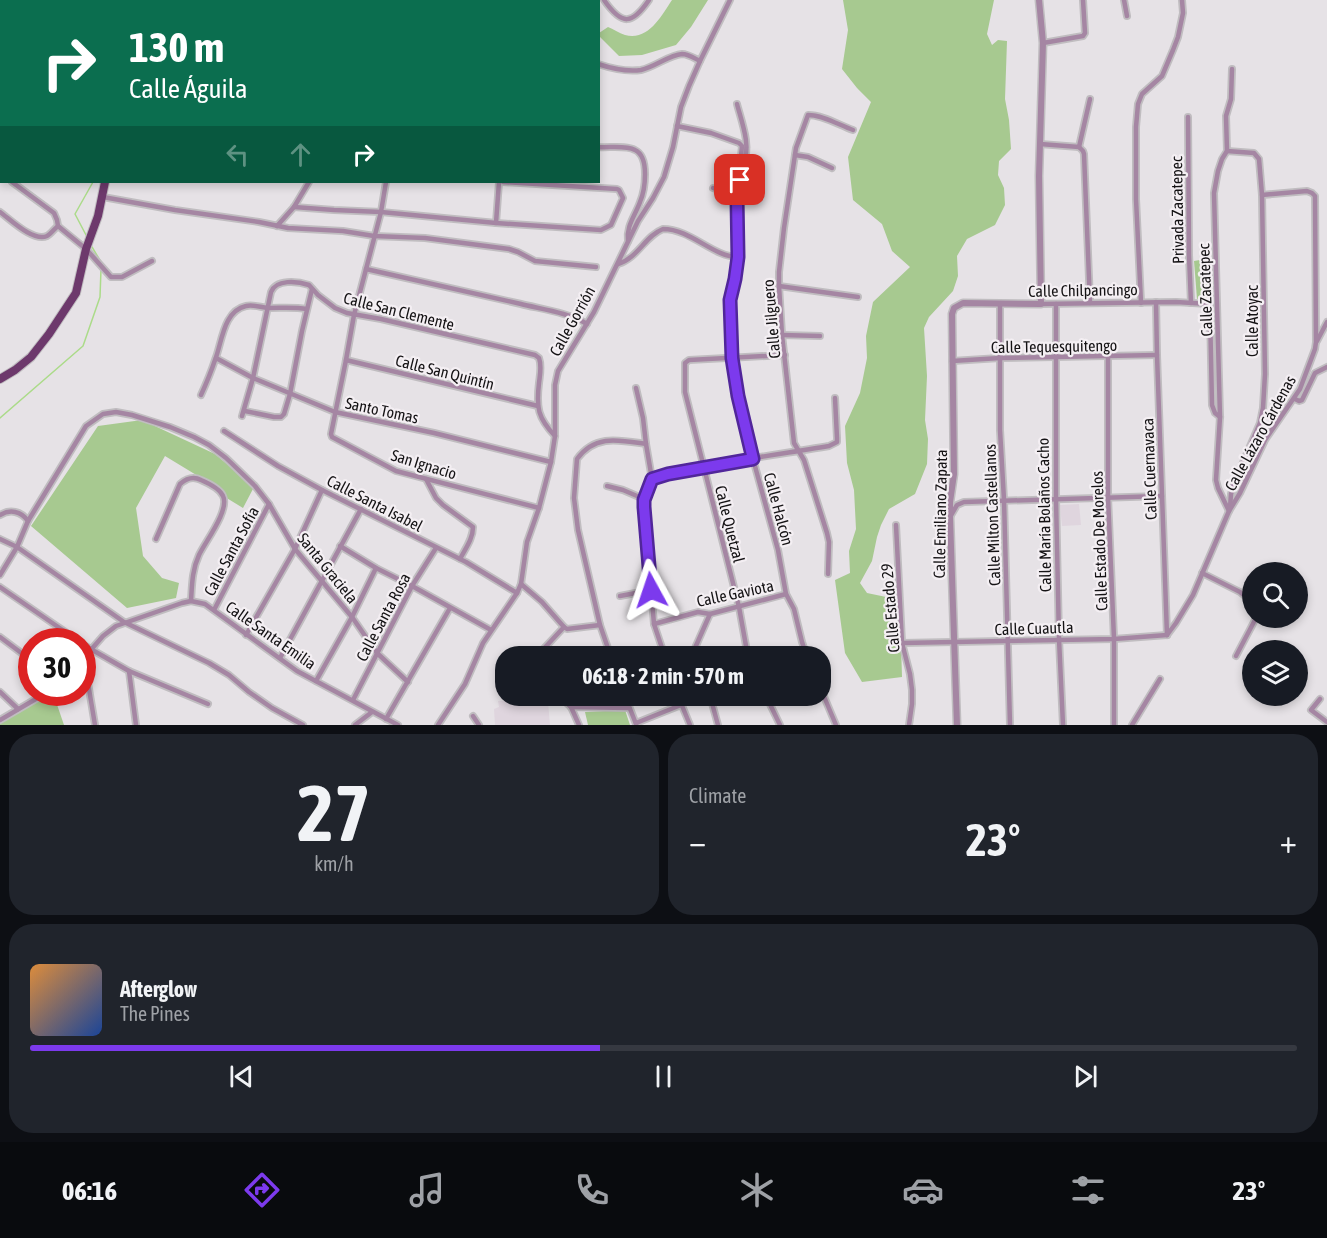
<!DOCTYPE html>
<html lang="en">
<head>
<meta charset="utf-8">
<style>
  body { margin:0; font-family:"Asap Condensed",sans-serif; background:#20242c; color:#f1f3f6; height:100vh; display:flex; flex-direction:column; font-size:22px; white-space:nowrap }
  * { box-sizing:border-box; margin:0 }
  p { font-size:20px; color:#9ea1a6 }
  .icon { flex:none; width:33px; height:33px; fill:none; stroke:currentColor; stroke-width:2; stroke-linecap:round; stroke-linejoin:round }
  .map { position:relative; height:725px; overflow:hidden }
  .sheet { display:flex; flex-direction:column; gap:9px; padding:9px; background:#0d0f14; flex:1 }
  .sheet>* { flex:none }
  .top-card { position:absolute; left:0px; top:0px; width:600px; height:183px; box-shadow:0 3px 9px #0003; background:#0b6e4f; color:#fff; overflow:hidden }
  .controls { position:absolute; left:1242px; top:562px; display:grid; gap:12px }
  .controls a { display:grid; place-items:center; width:66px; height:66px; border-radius:50%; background:#171b24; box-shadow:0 3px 9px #0003; font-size:30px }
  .speed { position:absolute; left:18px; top:628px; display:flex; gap:12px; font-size:30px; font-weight:700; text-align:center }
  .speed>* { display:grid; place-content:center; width:78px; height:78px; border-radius:50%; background:#171b24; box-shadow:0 3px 9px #0003; line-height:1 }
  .speed .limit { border:9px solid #d22; background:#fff; color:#111 }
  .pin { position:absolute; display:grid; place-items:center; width:51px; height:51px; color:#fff; margin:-26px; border-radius:12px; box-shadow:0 3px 9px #0006 }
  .me { position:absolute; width:66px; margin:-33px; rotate:355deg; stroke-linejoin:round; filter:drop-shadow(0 0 4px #0008) }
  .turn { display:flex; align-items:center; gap:21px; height:126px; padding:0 30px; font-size:27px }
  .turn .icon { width:78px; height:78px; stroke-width:2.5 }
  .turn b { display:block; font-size:42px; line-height:51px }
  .lanes { display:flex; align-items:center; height:57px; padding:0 30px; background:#0003; justify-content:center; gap:30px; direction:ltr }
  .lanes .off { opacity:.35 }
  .big { font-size:45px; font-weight:700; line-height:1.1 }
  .sheet .tile { flex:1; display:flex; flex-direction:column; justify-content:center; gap:9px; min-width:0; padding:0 21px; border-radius:24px; background:#20242c }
  .sheet .dial { align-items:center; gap:0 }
  .dial b { font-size:78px; line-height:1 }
  .song { display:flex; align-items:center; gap:18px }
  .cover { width:72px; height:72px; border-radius:9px; background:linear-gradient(135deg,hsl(30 70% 55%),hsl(220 70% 35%)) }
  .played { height:6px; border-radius:3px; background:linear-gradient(90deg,#7c3aed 45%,#363941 45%) }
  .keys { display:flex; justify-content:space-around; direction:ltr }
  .heat { display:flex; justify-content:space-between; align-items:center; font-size:33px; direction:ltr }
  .sheet .tiles { flex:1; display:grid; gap:9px; grid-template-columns:1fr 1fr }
  .tile:last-child { grid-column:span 2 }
  .trip { position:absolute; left:495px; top:646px; width:336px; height:60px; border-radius:24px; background:#171b24; box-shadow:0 3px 9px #0003; font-weight:700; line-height:60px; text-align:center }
  .dock { display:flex; height:96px; justify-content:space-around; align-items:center; background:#090b0e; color:#9ea1a6 }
  .dock .icon { width:42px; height:42px }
  .dock .current { color:#7c3aed }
  .dock b { font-size:27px; color:#f1f3f6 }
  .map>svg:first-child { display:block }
</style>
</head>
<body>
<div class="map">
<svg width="1327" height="725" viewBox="0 0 1327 725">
  <rect width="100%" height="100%" fill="#e6e2e6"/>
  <g fill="#dfd5de">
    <polygon points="1079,504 1081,525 1062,526 1060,505"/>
    <polygon points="540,698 548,702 550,725 495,725 494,709 499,707 498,701"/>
  </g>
  <g fill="#a7c990">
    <path d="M672 0H708L691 27 676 45 642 55 619 56 599 36V33L608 27C613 29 619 33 625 35 649 41 661 16 672 0Z"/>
    <polygon points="843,0 994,0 987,34 992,45 998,40 1007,41 1005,99 1009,120 1011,149 999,161 998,175 1004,188 1005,205 995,225 967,239 957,256 958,276 953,291 929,317 924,328 927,376 925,420 928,439 927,464 915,494 889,509 881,525 877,537 872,561 860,583 867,593 891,598 895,638 901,644 902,677 862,682 845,653 835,580 850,573 849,551 856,529 854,490 847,463 845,426 860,393 867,358 866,336 873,302 910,267 892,251 882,224 853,200 848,157 871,102 857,88 842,69 848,30"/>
    <polygon points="1211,258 1211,298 1197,299 1194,261"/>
    <polygon points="142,420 215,454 254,487 243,508 225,497 221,490 165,456 136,508 143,556 162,578 179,583 176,598 127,608 31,526 98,426"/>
    <polygon points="50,693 53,693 64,725 0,725 0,721"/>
    <polygon points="625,710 630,725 588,725 585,712"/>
  </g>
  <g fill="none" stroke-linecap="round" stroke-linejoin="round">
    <g stroke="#abdb89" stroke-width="1.5">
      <polyline points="119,2 119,0"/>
      <polyline points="86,235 75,214 93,182"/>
      <polyline points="92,247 101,262"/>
      <polyline points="0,418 83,346 100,297 101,269"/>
    </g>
    <g stroke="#c0bdc0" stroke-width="8">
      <g id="minor">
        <polyline points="352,0 352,2"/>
        <polyline points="392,0 392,2"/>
        <polyline points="529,0 530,2"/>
        <polyline points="585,0 585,2"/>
        <path d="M604 0C622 26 632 25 649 0"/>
        <polyline points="1124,0 1127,16"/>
        <polyline points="256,2 261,0"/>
        <polyline points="0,16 2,17"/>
        <polyline points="1043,43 1083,36 1085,33 1083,0"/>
        <path d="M598 64C613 69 626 72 641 70 655 67 669 55 682 54 688 54 694 58 700 61"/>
        <path d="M737 104C741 120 752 148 743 162"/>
        <polyline points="1188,117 1189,255 1191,303"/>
        <polyline points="677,126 711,133 739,143 742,146 737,199 738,257 735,279 730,301 732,358 740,408 753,459 778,550 786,594 794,609 802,642 807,657"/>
        <polyline points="1040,144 1079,147"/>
        <path d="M598 147C609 148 626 145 635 150 650 157 645 190 640 202 635 216 626 226 628 241"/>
        <polyline points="1079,147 1083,151 1084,154 1090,303"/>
        <polyline points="1079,147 1090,99"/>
        <polyline points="1227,151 1254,153 1259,159 1262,195 1265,374 1263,408 1260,423 1235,481 1231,494 1230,508"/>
        <polyline points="795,155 808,157 832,168"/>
        <polyline points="0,172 2,173"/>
        <polyline points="12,182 54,213 57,220 58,226 86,249 111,277 122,277 152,261"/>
        <polyline points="386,182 381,212 354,315 346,360 331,434 332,437 396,471 539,508"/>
        <polyline points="713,188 738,197"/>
        <polyline points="103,197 175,210 259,222 288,228 343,231 374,236 425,238 509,249 518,252 535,261 596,267"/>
        <polyline points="294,207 334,210 381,212 496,223 601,230 611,225 623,198 619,190 617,189 503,182"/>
        <path d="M0 212C11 220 33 242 47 236 51 234 54 229 58 226"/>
        <polyline points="496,223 499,182"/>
        <polyline points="277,226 294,207 309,182"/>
        <path d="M618 264C638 258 645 236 663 229 691 229 713 257 738 257"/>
        <path d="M366 269C417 281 469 292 521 304 541 309 570 313 587 324"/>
        <polyline points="779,286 858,297"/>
        <polyline points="1156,302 1157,355 1167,635"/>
        <polyline points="1141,303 1136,199 1136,127 1138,104 1142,94 1162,76 1173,50 1178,37 1183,13 1182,0"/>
        <polyline points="1000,304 1000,430 1004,500 1010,725"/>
        <polyline points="1041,304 1176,302 1209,304 1210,311 1212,405 1215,413 1220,417"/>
        <polyline points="1056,304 1056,499 1059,639 1063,725"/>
        <polyline points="782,335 820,336"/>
        <polyline points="1317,341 1327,322"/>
        <polyline points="1108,357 1108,497 1114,639 1114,725"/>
        <polyline points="216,358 253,378 335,412 434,433 551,462"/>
        <polyline points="346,360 538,406"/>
        <polyline points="952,361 1000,358 1157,355"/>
        <polyline points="636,388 643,418 646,444 652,479 644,499 644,507 654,624 665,657"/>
        <path d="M201 395C206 384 211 372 215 360 222 343 223 311 246 306 254 304 262 308 270 308 283 308 294 307 307 309"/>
        <polyline points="1295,399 1299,401 1302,400 1315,373 1327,367"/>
        <polyline points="245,411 274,417 281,417 284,414 290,394 302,331 312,289"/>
        <path d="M242 416 253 378 271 292C276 279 297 281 309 285L318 295 335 308 347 313 381 319 535 355 539 358C542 366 540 374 539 383 536 408 538 418 555 436"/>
        <polyline points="224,431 278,466 322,490 466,562 517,593"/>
        <path d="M426 479 436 498 443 505 473 527C473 539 465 549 460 559"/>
        <path d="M652 479C708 463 771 456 829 446L837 442V438L835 398"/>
        <polyline points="607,486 623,490 644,499"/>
        <polyline points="1229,511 1218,488 1216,480 1220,417 1214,193 1218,171 1222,159 1227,151 1226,116 1231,99 1232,69"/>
        <path d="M0 515C10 509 21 511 28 521"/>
        <polyline points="950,517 957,505 964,502 1162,496"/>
        <polyline points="896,525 902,643 910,674 912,690 912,704 909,725"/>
        <polyline points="0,539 17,547 124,622 209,663 229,675 249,692 272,708 303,725"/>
        <path d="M156 539 180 484C187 478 193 476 201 480 208 483 220 489 223 496 230 510 205 542 199 555 192 570 192 585 191 601"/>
        <polyline points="340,546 376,568 412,586 491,630"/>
        <polyline points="1202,573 1240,592 1252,602"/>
        <path d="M828 574 829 542 827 533 804 460 794 443 782 335 779 286V272L784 228 796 148 808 115C823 115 839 125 853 130"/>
        <polyline points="0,575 17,547 28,521 86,426 103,414 116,412 132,415 170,427 194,437 209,445 226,458 255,486 269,504 295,549 352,617 377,653 408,682"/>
        <polyline points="521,584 542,602 564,627 567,629 600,625"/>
        <polyline points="0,587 80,642"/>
        <polyline points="620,596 651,590"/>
        <polyline points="214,610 269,504"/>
        <polyline points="654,624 698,612 710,614 786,594"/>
        <polyline points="246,635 295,549 322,490"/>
        <polyline points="1167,635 1176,623 1193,595 1229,511 1240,493 1265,440 1300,389 1315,349 1316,342 1315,196 1312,193 1307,191 1262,195"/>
        <polyline points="0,637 32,661"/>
        <polyline points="902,643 1114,639 1167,635"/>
        <polyline points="82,644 129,671 208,704"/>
        <polyline points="1236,656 1256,618"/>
        <polyline points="536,657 564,627"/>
        <path d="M611 657 600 625 578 530 574 498 577 459C595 434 619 440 646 444"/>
        <polyline points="691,657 710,614"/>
        <polyline points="748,657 739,607 685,392 685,363 689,360 785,355"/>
        <polyline points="280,658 361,509"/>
        <polyline points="84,659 95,725"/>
        <polyline points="82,660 103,636 116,626 182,603 191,601 205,604 297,671 398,725"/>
        <polyline points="129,671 136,725"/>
        <polyline points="316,681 352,617 376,568"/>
        <polyline points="820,687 836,725"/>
        <polyline points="0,692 18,709"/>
        <polyline points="559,696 571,707 579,725"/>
        <polyline points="625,696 636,724"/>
        <polyline points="678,696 690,725"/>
        <polyline points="710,696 718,725"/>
        <polyline points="766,696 780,725"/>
        <polyline points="1320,699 1311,710 1327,722"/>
        <polyline points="353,700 412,586 436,548"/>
        <polyline points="571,707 629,708"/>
        <polyline points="473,716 479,725"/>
        <polyline points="386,719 450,608"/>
        <polyline points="0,720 46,693"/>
        <polyline points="636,723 681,705"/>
        <polyline points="355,725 372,712"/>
        <polyline points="438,725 465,684 483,643 517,593 521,584 527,542 539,508 551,462 555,436 555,385 558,371 594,312 638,221 653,198 664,177 673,147 681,107 689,86 700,61 730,0"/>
        <polyline points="1132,725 1160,679"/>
      </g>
    </g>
    <g stroke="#c0bdc0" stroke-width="9">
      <polyline id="tertiary" points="957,725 950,517 950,502 954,474 952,314 954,308 963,303 1041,304 1039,176 1043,43 1039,0"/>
    </g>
    <g stroke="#c0bdc0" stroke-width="10">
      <g id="primary">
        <polyline points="161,2 162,0"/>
        <polyline points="0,379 15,370 31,357 49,334 76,293 86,249 98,216 105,182"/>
      </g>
    </g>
    <use href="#minor" stroke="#a586a3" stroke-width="4.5"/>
    <use href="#tertiary" stroke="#a586a3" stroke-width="6"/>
    <use href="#primary" stroke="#6d396c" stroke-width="8"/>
  </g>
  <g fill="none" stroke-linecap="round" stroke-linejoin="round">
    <g stroke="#51269a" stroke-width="15">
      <polyline id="route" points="651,590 644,507 644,500 652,479 668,474 753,459 738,396 732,358 730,300 735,279 738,257 737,199 740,180"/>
    </g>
    <use href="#route" stroke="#7c3aed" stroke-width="10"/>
  </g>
  <g text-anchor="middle" stroke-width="4.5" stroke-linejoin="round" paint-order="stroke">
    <g font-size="16" fill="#141214" stroke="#f4eff3">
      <text transform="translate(1177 210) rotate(-91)" y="6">Privada Zacatepec</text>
      <text transform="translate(1083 290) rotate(-1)" y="6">Calle Chilpancingo</text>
      <text transform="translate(1205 290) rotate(-92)" y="6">Calle Zacatepec</text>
      <text transform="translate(399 311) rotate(14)" y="6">Calle San Clemente</text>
      <text transform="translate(771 319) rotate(-95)" y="6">Calle Jilguero</text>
      <text transform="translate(572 321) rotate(-61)" y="6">Calle Gorrión</text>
      <text transform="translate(1252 321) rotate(-90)" y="6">Calle Atoyac</text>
      <text transform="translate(1054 346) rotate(-1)" y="6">Calle Tequesquitengo</text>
      <text transform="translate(445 372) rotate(14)" y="6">Calle San Quintín</text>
      <text transform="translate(382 410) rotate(12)" y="6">Santo Tomas</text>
      <text transform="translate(1260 433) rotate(-61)" y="6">Calle Lázaro Cárdenas</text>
      <text transform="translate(424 464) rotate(17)" y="6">San Ignacio</text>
      <text transform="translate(1149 469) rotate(-92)" y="6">Calle Cuernavaca</text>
      <text transform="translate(375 503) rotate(27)" y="6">Calle Santa Isabel</text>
      <text transform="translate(779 509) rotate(75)" y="6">Calle Halcón</text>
      <text transform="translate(940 514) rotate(-89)" y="6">Calle Emiliano Zapata</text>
      <text transform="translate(992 515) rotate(-92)" y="6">Calle Milton Castellanos</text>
      <text transform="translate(1044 515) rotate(-91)" y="6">Calle María Bolaños Cacho</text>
      <text transform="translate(730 524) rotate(76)" y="6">Calle Quetzal</text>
      <text transform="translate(1099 541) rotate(-92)" y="6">Calle Estado De Morelos</text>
      <text transform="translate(231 551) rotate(-62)" y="6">Calle Santa Sofía</text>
      <text transform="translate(328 568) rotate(51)" y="6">Santa Graciela</text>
      <text transform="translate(735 593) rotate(-12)" y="6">Calle Gaviota</text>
      <text transform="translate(890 608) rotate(-95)" y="6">Calle Estado 29</text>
      <text transform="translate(383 617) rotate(-62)" y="6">Calle Santa Rosa</text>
      <text transform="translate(1034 628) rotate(-2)" y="6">Calle Cuautla</text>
      <text transform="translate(271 635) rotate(35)" y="6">Calle Santa Emilia</text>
    </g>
  </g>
</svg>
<div class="controls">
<a><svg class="icon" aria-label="search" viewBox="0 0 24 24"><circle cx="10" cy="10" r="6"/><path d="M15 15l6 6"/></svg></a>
<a><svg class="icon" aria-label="layers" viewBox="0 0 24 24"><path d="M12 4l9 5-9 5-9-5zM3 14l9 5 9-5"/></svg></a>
</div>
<div class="speed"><div class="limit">30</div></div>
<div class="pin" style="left:740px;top:180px;background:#d93025"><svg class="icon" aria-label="arrive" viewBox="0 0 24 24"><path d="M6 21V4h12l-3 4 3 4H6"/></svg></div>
<svg class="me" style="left:651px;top:590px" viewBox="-20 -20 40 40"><path d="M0-17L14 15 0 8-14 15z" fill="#7c3aed" stroke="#fff" stroke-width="4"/></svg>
<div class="trip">06:18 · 2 min · 570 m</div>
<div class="top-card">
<div class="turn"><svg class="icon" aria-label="right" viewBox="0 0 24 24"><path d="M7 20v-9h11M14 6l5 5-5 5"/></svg><div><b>130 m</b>Calle Águila</div></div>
<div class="lanes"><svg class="icon off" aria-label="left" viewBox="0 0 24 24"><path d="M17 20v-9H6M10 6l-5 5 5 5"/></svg><svg class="icon off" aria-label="ahead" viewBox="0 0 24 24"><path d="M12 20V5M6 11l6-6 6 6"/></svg><svg class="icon" aria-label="right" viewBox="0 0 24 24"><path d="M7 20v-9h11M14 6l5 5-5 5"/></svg></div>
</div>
</div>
<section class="sheet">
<div class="tiles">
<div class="tile dial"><b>27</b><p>km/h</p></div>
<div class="tile"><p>Climate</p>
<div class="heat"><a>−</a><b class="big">23°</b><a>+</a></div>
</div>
<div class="tile">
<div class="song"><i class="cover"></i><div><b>Afterglow</b><p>The Pines</p></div></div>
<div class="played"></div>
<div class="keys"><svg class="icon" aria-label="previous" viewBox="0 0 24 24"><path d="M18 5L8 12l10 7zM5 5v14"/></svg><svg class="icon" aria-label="pause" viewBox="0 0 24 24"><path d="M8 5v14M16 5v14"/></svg><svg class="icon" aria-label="next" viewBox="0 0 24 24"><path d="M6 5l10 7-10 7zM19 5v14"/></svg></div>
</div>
</div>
</section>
<nav class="dock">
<b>06:16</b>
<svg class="icon current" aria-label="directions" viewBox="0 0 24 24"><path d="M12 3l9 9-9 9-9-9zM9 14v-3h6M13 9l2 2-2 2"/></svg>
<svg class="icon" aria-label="music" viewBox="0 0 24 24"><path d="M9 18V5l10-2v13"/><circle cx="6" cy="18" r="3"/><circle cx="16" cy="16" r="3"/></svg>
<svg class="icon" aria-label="phone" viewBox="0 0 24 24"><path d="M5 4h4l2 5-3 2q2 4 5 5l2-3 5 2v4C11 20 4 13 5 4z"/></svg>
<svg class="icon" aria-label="climate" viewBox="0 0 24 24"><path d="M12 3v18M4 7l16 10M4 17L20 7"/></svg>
<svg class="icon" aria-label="car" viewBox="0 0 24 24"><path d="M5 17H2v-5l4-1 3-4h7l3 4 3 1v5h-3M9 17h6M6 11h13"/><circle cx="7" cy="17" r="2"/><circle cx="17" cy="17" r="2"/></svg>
<svg class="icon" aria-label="filters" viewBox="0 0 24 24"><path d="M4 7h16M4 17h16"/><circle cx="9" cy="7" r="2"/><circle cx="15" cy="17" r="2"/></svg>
<b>23°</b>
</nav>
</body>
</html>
